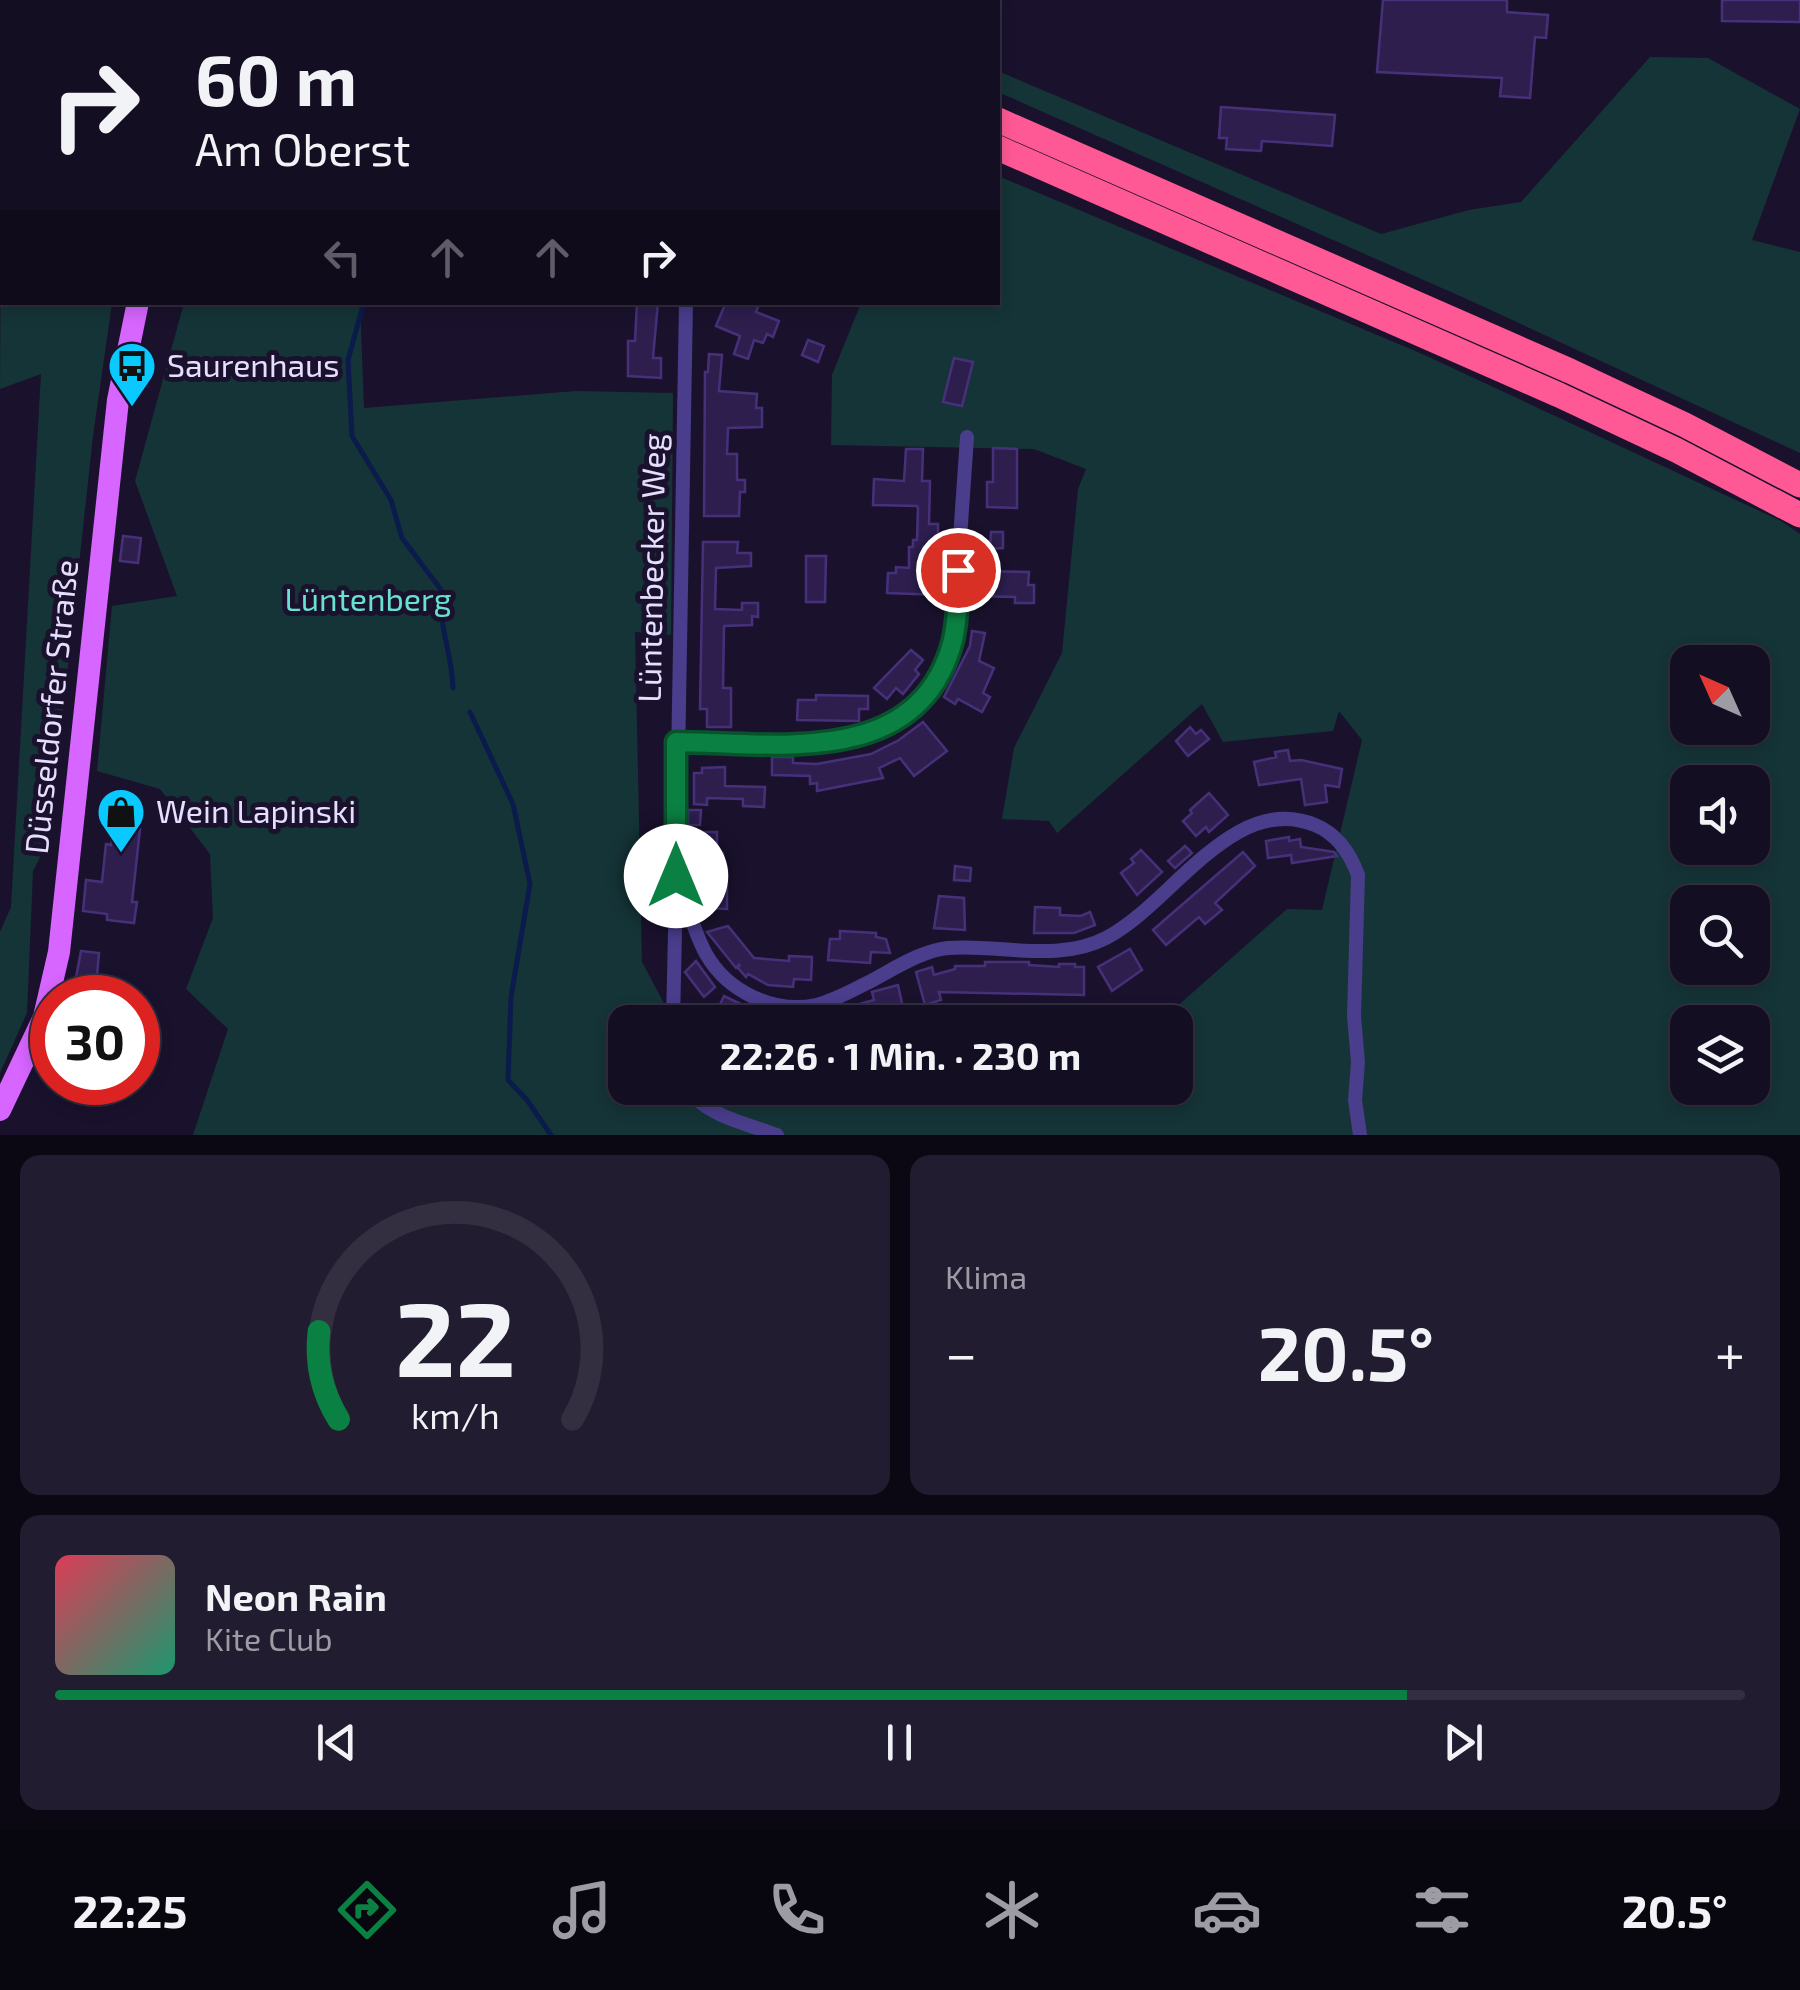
<!DOCTYPE html>
<html lang="de">
<head>
<meta charset="utf-8">
<style>
  body { margin:0; font-family:"Exo 2",sans-serif; background:#211c2f; color:#f1f3f6; height:100vh; display:flex; flex-direction:column; font-size:38px; white-space:nowrap }
  * { box-sizing:border-box; margin:0 }
  p { font-size:32px; color:#9d9ca5 }
  .icon { flex:none; width:55px; height:55px; fill:none; stroke:currentColor; stroke-width:2; stroke-linecap:round; stroke-linejoin:round }
  .map { position:relative; height:1135px; overflow:hidden }
  .sheet { display:flex; flex-direction:column; gap:20px; padding:20px; background:#0b0813; flex:1 }
  .sheet>* { flex:none }
  .hud { position:absolute; left:0px; top:0px; width:1000px; height:305px; box-shadow:0 5px 15px #0003,0 0 0 2px #332e40; background:#140e22; color:#f1f3f6; overflow:hidden }
  .needle { width:65px; rotate:315deg }
  .buttons { position:absolute; left:1670px; top:645px; display:grid; gap:20px }
  .buttons a { display:grid; place-items:center; width:100px; height:100px; border-radius:20px; background:#140e22; box-shadow:0 5px 15px #0003,0 0 0 2px #332e40; font-size:50px }
  .speed { position:absolute; left:30px; top:975px; display:flex; gap:20px; font-size:50px; font-weight:700; text-align:center }
  .speed>* { display:grid; place-content:center; width:130px; height:130px; border-radius:50%; background:#140e22; box-shadow:0 5px 15px #0003,0 0 0 2px #332e40; line-height:1 }
  .speed .limit { border:15px solid #d22; background:#fff; color:#111 }
  .pin { position:absolute; display:grid; place-items:center; width:85px; height:85px; color:#fff; margin:-42px; border:5px solid #fff; border-radius:50%; box-shadow:0 2px 10px #0007 }
  .me { position:absolute; width:110px; margin:-55px; rotate:0deg; stroke-linejoin:round; filter:drop-shadow(0 0 8px #0008) }
  .turn { display:flex; align-items:center; gap:35px; height:210px; padding:0 30px; font-size:45px }
  .turn .icon { width:130px; height:130px; stroke-width:2.5 }
  .turn b { display:block; font-size:70px; line-height:85px }
  .lanes { display:flex; align-items:center; height:95px; padding:0 30px; background:#0003; justify-content:center; gap:50px; direction:ltr }
  .lanes .off { opacity:.35 }
  .big { font-size:75px; font-weight:700; line-height:1.1 }
  .sheet .tile { flex:1; display:flex; flex-direction:column; justify-content:center; gap:15px; min-width:0; padding:0 35px; border-radius:20px; background:#211c2f }
  .sheet .dial { align-items:center; gap:0 }
  .dial svg { height:260px; overflow:visible; fill:none; stroke:#332e40; stroke-width:7; stroke-linecap:round; text-anchor:middle }
  .dial text { fill:#f1f3f6; stroke:none }
  .song { display:flex; align-items:center; gap:30px }
  .cover { width:120px; height:120px; border-radius:15px; background:linear-gradient(135deg,hsl(350 70% 55%),hsl(160 70% 35%)) }
  .played { height:10px; border-radius:5px; background:linear-gradient(90deg,#0b8043 80%,#332e40 80%) }
  .keys { display:flex; justify-content:space-around; direction:ltr }
  .heat { display:flex; justify-content:space-between; align-items:center; font-size:55px; direction:ltr }
  .sheet .tiles { flex:1; display:grid; gap:20px; grid-template-columns:1fr 1fr }
  .tile:last-child { grid-column:span 2 }
  .trip { position:absolute; left:608px; top:1005px; width:585px; height:100px; border-radius:20px; background:#140e22; box-shadow:0 5px 15px #0003,0 0 0 2px #332e40; font-weight:700; line-height:100px; text-align:center }
  .tab-bar { display:flex; height:160px; justify-content:space-around; align-items:center; background:#08060e; color:#9d9ca5 }
  .tab-bar .icon { width:70px; height:70px }
  .tab-bar .active { color:#0b8043 }
  .tab-bar b { font-size:45px; color:#f1f3f6 }
  .map>svg:first-child { display:block }
</style>
</head>
<body>
<div class="map">
<svg width="1800" height="1135" viewBox="0 0 1800 1135">
  <rect width="100%" height="100%" fill="#1a122d"/>
  <g fill="#153437" fill-rule="evenodd">
    <polygon points="343,0 535,0 538,2 343,2"/>
    <polygon points="2,22 2,302 112,303 93,436 49,840 33,871 27,1013 0,1073 0,932 11,907 41,374 0,389"/>
    <polygon points="1650,57 1708,58 1800,109 1752,240 1800,252 1800,453 1469,300 998,92 998,71 1381,234 1469,210 1521,202"/>
    <path d="M998 176 1420 353 1781 521 1800 534V1135H193L228 1029 186 989 213 918 210 854 160 789 97 771 112 606 177 596 135 481 184 303H360L364 408 576 391 673 393 671 635 635 632 642 962 674 1022H625V1088H777L838 1105 901 1088H1175V1022H1142L1165 1017 1287 909 1322 910 1362 740 1339 711 1333 731 1223 742 1202 704 1057 833 1049 821 1002 819 1014 748 1062 653 1078 489 1086 469 1034 449 831 445 832 375 861 303 998 302ZM1688 662H1752V728H1688ZM1688 782H1752V848H1688ZM1688 902H1752V968H1688ZM1688 1022H1752V1088H1688Z"/>
  </g>
  <g fill="none" stroke-linecap="round" stroke-linejoin="round">
    <g stroke="#0b1b4c" stroke-width="5">
      <path d="M364 302 348 360 352 436 391 500 402 538 442 591C438 629 452 651 453 688"/>
      <polyline points="470,712 513,804 530,884 511,997 508,1080 527,1100 551,1135"/>
    </g>
  </g>
  <g fill="#2d1e4e" stroke="#47307a" stroke-width="2.5">
    <polygon points="1383,0 1507,0 1507,12 1548,15 1546,38 1535,37 1530,98 1500,96 1502,78 1377,72"/>
    <polygon points="1722,0 1800,0 1800,22 1722,21"/>
    <polygon points="1221,107 1335,115 1332,146 1262,141 1261,151 1226,149 1227,138 1219,138"/>
    <polygon points="637,302 658,302 653,358 661,358 661,378 628,376 628,341 635,341"/>
    <polygon points="726,302 760,302 756,312 779,321 773,337 767,334 763,343 754,340 748,359 734,354 740,336 716,326"/>
    <polygon points="808,340 824,346 818,362 802,355"/>
    <polygon points="709,354 722,355 719,391 757,394 756,408 762,408 762,427 728,428 727,454 737,454 737,480 745,480 745,492 740,492 739,516 704,516 705,372 708,372"/>
    <polygon points="954,358 973,362 962,406 943,402"/>
    <polygon points="993,448 1017,449 1017,508 987,507 987,482 993,482"/>
    <polygon points="906,449 923,449 922,481 930,481 929,524 938,524 938,540 934,540 934,549 926,549 926,570 940,570 940,595 887,593 888,573 896,573 896,567 909,568 909,547 913,547 913,540 917,540 918,508 917,506 873,505 874,479 904,481"/>
    <polygon points="991,532 1003,532 1003,548 990,549"/>
    <polygon points="123,536 141,538 138,563 120,561"/>
    <polygon points="703,542 738,542 737,553 751,553 751,566 716,568 715,609 742,610 742,603 758,603 758,617 752,616 752,625 724,626 723,688 731,688 731,727 707,727 707,709 700,709"/>
    <polygon points="806,556 826,556 825,602 806,602"/>
    <polygon points="974,571 1029,572 1028,585 1034,585 1034,603 1015,603 1015,597 974,596"/>
    <polygon points="972,631 985,633 979,661 994,668 983,693 990,697 982,712 958,699 955,704 944,697 970,646"/>
    <polygon points="911,650 923,660 915,670 919,674 903,694 896,688 887,699 874,688"/>
    <polygon points="816,695 868,696 868,709 859,709 859,721 797,720 798,700 816,700"/>
    <polygon points="923,722 947,751 914,776 900,758 879,768 883,778 817,791 817,783 810,784 810,776 772,775 772,757 793,757 793,763 817,764 871,754 899,740"/>
    <polygon points="1190,727 1196,734 1201,730 1209,739 1188,756 1176,741"/>
    <polygon points="1288,750 1290,761 1301,760 1342,769 1339,787 1325,785 1327,802 1305,805 1301,779 1259,785 1254,762 1276,757 1275,752"/>
    <polygon points="725,767 725,786 765,787 764,807 743,806 743,799 707,798 707,805 694,804 694,773 702,773 702,768"/>
    <polygon points="1209,793 1228,815 1209,832 1206,827 1196,836 1183,821 1192,813 1190,810"/>
    <polygon points="688,810 701,810 700,825 688,825"/>
    <polygon points="113,826 140,829 132,902 137,902 134,923 107,920 107,914 83,911 86,880 102,882 106,844 111,845"/>
    <polygon points="697,832 717,832 717,853 723,853 723,869 727,869 727,909 704,908 705,878 696,878"/>
    <polygon points="1289,837 1289,841 1300,839 1301,847 1334,852 1337,856 1292,863 1291,855 1268,858 1266,841"/>
    <polygon points="1185,846 1192,853 1175,868 1168,861"/>
    <polygon points="1141,850 1162,872 1137,895 1121,873 1134,863 1131,859"/>
    <polygon points="1243,852 1255,866 1215,903 1222,910 1205,924 1199,917 1166,945 1153,930"/>
    <polygon points="955,866 971,868 970,881 954,880"/>
    <polygon points="939,896 964,898 965,930 934,928"/>
    <polygon points="1035,907 1060,908 1060,915 1081,916 1090,912 1095,925 1074,933 1034,933"/>
    <polygon points="728,926 754,958 789,961 789,956 812,957 811,980 794,979 793,987 768,985 748,974 746,977 738,968 740,964 736,968 707,932"/>
    <polygon points="840,931 876,933 876,937 886,939 890,953 871,952 870,963 828,960 830,939 840,939"/>
    <polygon points="1130,949 1142,970 1112,991 1098,967"/>
    <polygon points="81,951 99,953 95,998 73,993"/>
    <polygon points="696,961 715,987 704,997 685,972"/>
    <polygon points="985,962 1029,962 1029,965 1059,967 1059,964 1075,964 1075,967 1084,967 1084,995 939,992 941,1000 925,1005 916,972 932,967 934,975 955,969 955,966 985,966"/>
    <polygon points="898,985 903,1008 857,1019 858,1022 809,1022 809,1018 874,1000 872,992"/>
    <polygon points="724,996 749,1008 778,1022 733,1022 715,1015"/>
  </g>
  <g fill="none" stroke-linecap="round" stroke-linejoin="round">
    <g stroke="#493d8c" stroke-width="14">
      <polyline points="79,0 81,2"/>
      <polyline points="823,2 824,0"/>
      <path d="M686 302 676 876C686 901 693 930 706 954 727 991 773 1014 816 1005 833 1001 849 992 865 984 891 971 919 951 948 948 1000 944 1058 963 1106 938 1171 905 1233 791 1315 825 1337 834 1350 853 1358 875L1354 1016 1358 1062 1355 1100 1360 1135"/>
      <path d="M676 741C756 743 868 764 925 695 938 679 945 659 953 640L967 437"/>
      <polyline points="673,1022 676,886"/>
      <path d="M687 1088C704 1115 748 1124 777 1135"/>
    </g>
    <g stroke="#d765ff" stroke-width="22">
      <polyline points="256,2 257,0"/>
      <polyline points="293,2 295,0"/>
      <polyline points="0,1110 44,1017 59,952 118,400 138,302"/>
    </g>
    <g stroke="#ff5995" stroke-width="25">
      <polyline points="566,0 568,2"/>
      <polyline points="662,0 668,2"/>
      <polyline points="724,0 730,2"/>
      <polyline points="272,2 273,0"/>
      <polyline points="317,2 318,0"/>
      <polyline points="998,120 1570,371 1685,425 1800,485"/>
      <polyline points="998,148 1559,395 1676,450 1800,515"/>
    </g>
  </g>
  <g fill="none" stroke-linecap="round" stroke-linejoin="round">
    <g stroke="#07532c" stroke-width="25">
      <path id="route" d="M676 876V742C777 743 920 769 953 640 958 617 958 593 958 570"/>
    </g>
    <use href="#route" stroke="#0b8043" stroke-width="18"/>
  </g>
  <defs>
    <g id="bus-pin" transform="scale(2.5)"><path d="M0 17L-7.5 6A9.5 9.5 0 1 1 7.5 6Z" fill="#0ac9ff" stroke="#1a122d"/><path d="M-5-6H5V4H4V6H2V4H-2V6H-4V4H-5ZM-3.5-4V0h7V-4ZM-3.5 1.2v1.5H-2V1.2ZM2 1.2v1.5H3.5V1.2Z" fill="#111"/></g>
    <g id="shop-pin" transform="scale(2.5)"><path d="M0 17L-7.5 6A9.5 9.5 0 1 1 7.5 6Z" fill="#0ac9ff" stroke="#1a122d"/><path d="M-5-2.5h2.3a2.7 3.5 0 0 1 5.4 0H5L5.5 6h-11ZM-1.5-2.5h3a1.5 2.3 0 0 0-3 0Z" fill="#111"/></g>
  </defs>
  <g fill-rule="evenodd">
    <use href="#bus-pin" x="132" y="366"/>
    <use href="#shop-pin" x="121" y="812"/>
  </g>
  <g text-anchor="middle" stroke-width="10" stroke-linejoin="round" paint-order="stroke">
    <g font-size="32" fill="#e6deff" stroke="#1a122d" text-anchor="start">
      <text x="167" y="377">Saurenhaus</text>
      <text x="156" y="823">Wein Lapinski</text>
    </g>
    <g font-size="32" fill="#e6deff" stroke="#1a122d">
      <text transform="translate(652 568) rotate(-89)" y="11">Lüntenbecker Weg</text>
      <text transform="translate(52 707) rotate(-84)" y="11">Düsseldorfer Straße</text>
    </g>
    <g font-size="32" fill="#67e1d1" stroke="#1a122d">
      <text x="368" y="611">Lüntenberg</text>
    </g>
  </g>
</svg>
<div class="buttons">
<a><svg class="needle" viewBox="-14 -14 28 28"><path d="M0-13l5 13h-10z" fill="#e53935"/><path d="M0 13l5-13h-10z" fill="#9d9ca5"/></svg></a>
<a><svg class="icon" aria-label="sound" viewBox="0 0 24 24"><path d="M4 9h4l5-4v14l-5-4H4zM17 9q2 3 0 6"/></svg></a>
<a><svg class="icon" aria-label="search" viewBox="0 0 24 24"><circle cx="10" cy="10" r="6"/><path d="M15 15l6 6"/></svg></a>
<a><svg class="icon" aria-label="layers" viewBox="0 0 24 24"><path d="M12 4l9 5-9 5-9-5zM3 14l9 5 9-5"/></svg></a>
</div>
<div class="speed"><div class="limit">30</div></div>
<div class="pin" style="left:958px;top:570px;background:#d93025"><svg class="icon" aria-label="arrive" viewBox="0 0 24 24"><path d="M6 21V4h12l-3 4 3 4H6"/></svg></div>
<svg class="me" style="left:676px;top:876px" viewBox="-20 -20 40 40"><circle r="19" fill="#fff"/><path d="M0-13L10 11 0 6-10 11z" fill="#0b8043"/></svg>
<div class="trip">22:26 · 1 Min. · 230 m</div>
<div class="hud">
<div class="turn"><svg class="icon" aria-label="right" viewBox="0 0 24 24"><path d="M7 20v-9h11M14 6l5 5-5 5"/></svg><div><b>60 m</b>Am Oberst</div></div>
<div class="lanes"><svg class="icon off" aria-label="left" viewBox="0 0 24 24"><path d="M17 20v-9H6M10 6l-5 5 5 5"/></svg><svg class="icon off" aria-label="ahead" viewBox="0 0 24 24"><path d="M12 20V5M6 11l6-6 6 6"/></svg><svg class="icon off" aria-label="ahead" viewBox="0 0 24 24"><path d="M12 20V5M6 11l6-6 6 6"/></svg><svg class="icon" aria-label="right" viewBox="0 0 24 24"><path d="M7 20v-9h11M14 6l5 5-5 5"/></svg></div>
</div>
</div>
<section class="sheet">
<div class="tiles">
<div class="tile dial"><svg viewBox="0 0 100 80">
<path d="M14 69A42 42 0 1 1 86 69"/>
<path d="M14 69A42 42 0 0 1 8 42" stroke="#0b8043"/>
<text x="50" y="56" font-size="32" font-weight="700">22</text>
<text x="50" y="72" font-size="11">km/h</text>
</svg></div>
<div class="tile"><p>Klima</p>
<div class="heat"><a>−</a><b class="big">20.5°</b><a>+</a></div>
</div>
<div class="tile">
<div class="song"><i class="cover"></i><div><b>Neon Rain</b><p>Kite Club</p></div></div>
<div class="played"></div>
<div class="keys"><svg class="icon" aria-label="previous" viewBox="0 0 24 24"><path d="M18 5L8 12l10 7zM5 5v14"/></svg><svg class="icon" aria-label="pause" viewBox="0 0 24 24"><path d="M8 5v14M16 5v14"/></svg><svg class="icon" aria-label="next" viewBox="0 0 24 24"><path d="M6 5l10 7-10 7zM19 5v14"/></svg></div>
</div>
</div>
</section>
<nav class="tab-bar">
<b>22:25</b>
<svg class="icon active" aria-label="directions" viewBox="0 0 24 24"><path d="M12 3l9 9-9 9-9-9zM9 14v-3h6M13 9l2 2-2 2"/></svg>
<svg class="icon" aria-label="music" viewBox="0 0 24 24"><path d="M9 18V5l10-2v13"/><circle cx="6" cy="18" r="3"/><circle cx="16" cy="16" r="3"/></svg>
<svg class="icon" aria-label="phone" viewBox="0 0 24 24"><path d="M5 4h4l2 5-3 2q2 4 5 5l2-3 5 2v4C11 20 4 13 5 4z"/></svg>
<svg class="icon" aria-label="climate" viewBox="0 0 24 24"><path d="M12 3v18M4 7l16 10M4 17L20 7"/></svg>
<svg class="icon" aria-label="car" viewBox="0 0 24 24"><path d="M5 17H2v-5l4-1 3-4h7l3 4 3 1v5h-3M9 17h6M6 11h13"/><circle cx="7" cy="17" r="2"/><circle cx="17" cy="17" r="2"/></svg>
<svg class="icon" aria-label="filters" viewBox="0 0 24 24"><path d="M4 7h16M4 17h16"/><circle cx="9" cy="7" r="2"/><circle cx="15" cy="17" r="2"/></svg>
<b>20.5°</b>
</nav>
</body>
</html>
